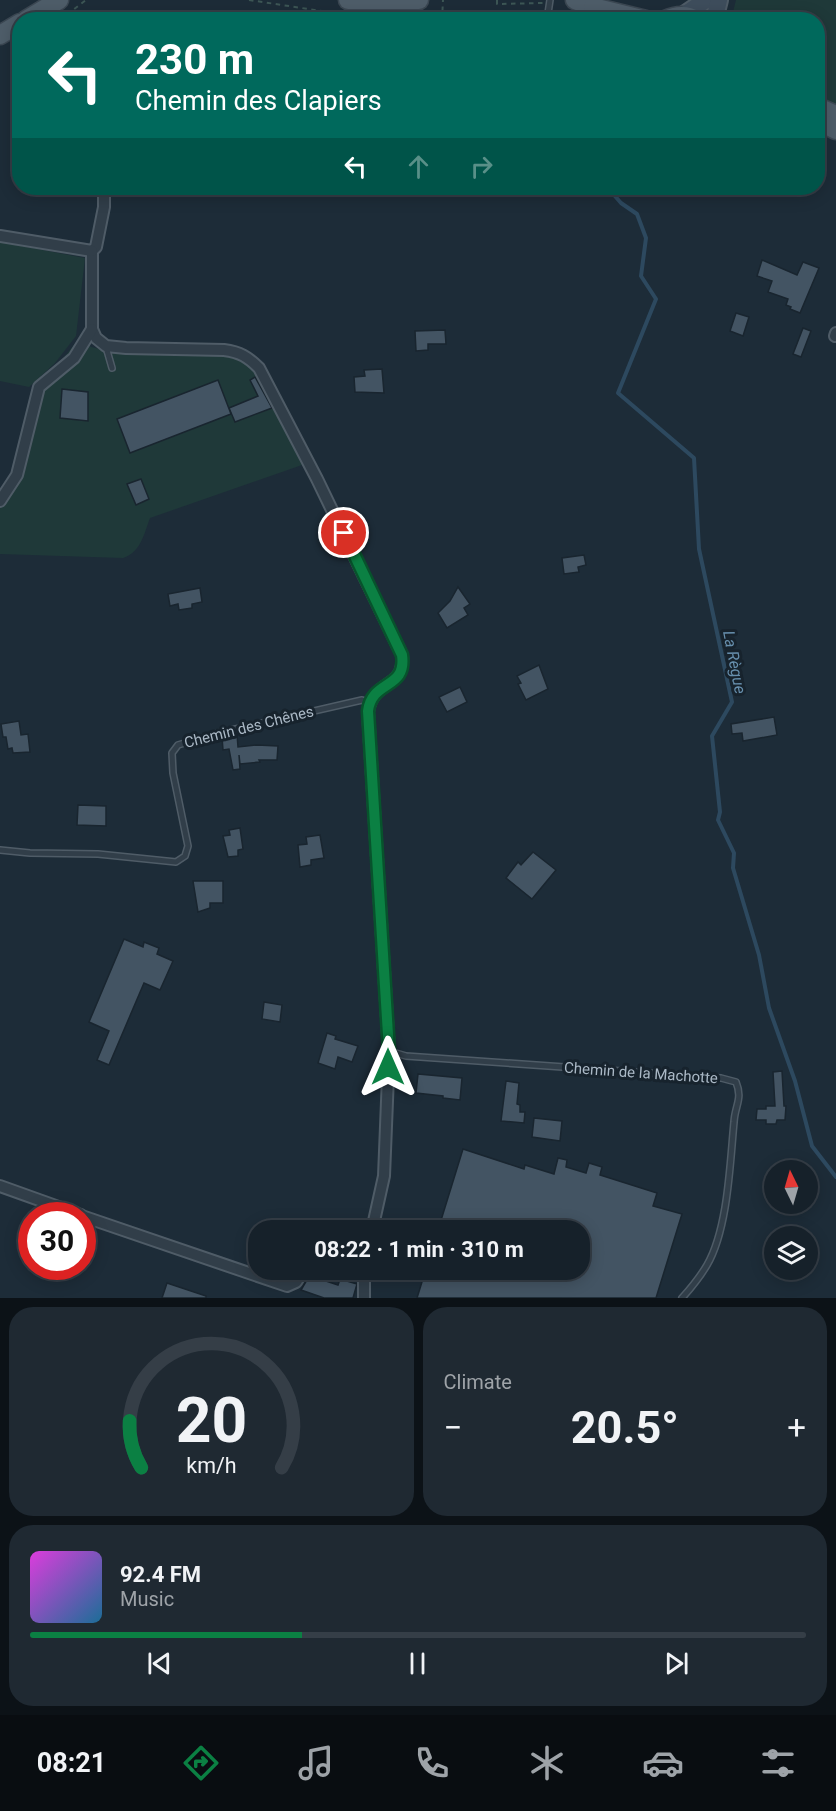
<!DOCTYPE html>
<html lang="en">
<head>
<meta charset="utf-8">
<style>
  body { margin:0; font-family:Roboto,sans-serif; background:#1f2932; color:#f1f3f6; height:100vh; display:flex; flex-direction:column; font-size:22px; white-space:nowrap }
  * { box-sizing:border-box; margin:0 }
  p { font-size:20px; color:#9ea3a8 }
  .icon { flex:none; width:33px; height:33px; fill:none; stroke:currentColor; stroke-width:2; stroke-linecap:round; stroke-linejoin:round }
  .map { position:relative; height:1298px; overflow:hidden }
  .panel { display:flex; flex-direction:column; gap:9px; padding:9px; background:#0c1217; flex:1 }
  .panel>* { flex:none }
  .banner { position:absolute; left:12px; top:12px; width:813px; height:183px; border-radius:24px; box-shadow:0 3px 15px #0003,0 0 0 2px #353e47; background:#00695c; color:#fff; overflow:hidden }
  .needle { width:39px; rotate:355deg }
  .controls { position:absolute; left:764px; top:1160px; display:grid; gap:12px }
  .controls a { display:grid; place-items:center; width:54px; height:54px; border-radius:50%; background:#16212a; box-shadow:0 3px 15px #0003,0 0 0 2px #353e47; font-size:30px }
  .speed { position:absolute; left:18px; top:1202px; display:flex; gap:12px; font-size:30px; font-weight:700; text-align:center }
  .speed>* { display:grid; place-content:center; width:78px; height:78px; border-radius:50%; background:#16212a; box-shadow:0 3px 15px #0003,0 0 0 2px #353e47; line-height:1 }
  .speed .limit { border:9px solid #d22; background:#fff; color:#111 }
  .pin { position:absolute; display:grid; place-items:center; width:51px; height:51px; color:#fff; margin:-26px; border:3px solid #fff; border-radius:50%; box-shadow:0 2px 6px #0007 }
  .me { position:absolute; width:66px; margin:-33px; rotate:0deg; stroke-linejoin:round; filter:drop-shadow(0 0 4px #0008) }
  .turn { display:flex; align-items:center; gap:21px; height:126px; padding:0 24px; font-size:27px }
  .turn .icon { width:78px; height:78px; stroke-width:2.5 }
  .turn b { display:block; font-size:42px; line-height:51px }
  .lanes { display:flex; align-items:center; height:57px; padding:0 24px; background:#0003; justify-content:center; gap:30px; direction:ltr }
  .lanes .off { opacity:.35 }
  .big { font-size:45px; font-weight:700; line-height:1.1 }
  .panel .card { flex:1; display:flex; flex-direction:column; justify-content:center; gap:9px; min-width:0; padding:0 21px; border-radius:24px; background:#1f2932 }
  .panel .dial { align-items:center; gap:0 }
  .dial svg { height:156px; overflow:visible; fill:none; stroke:#353e47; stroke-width:7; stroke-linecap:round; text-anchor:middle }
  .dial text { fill:#f1f3f6; stroke:none }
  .song { display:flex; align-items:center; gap:18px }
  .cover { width:72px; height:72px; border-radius:9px; background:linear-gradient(135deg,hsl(300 70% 55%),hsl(200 70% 35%)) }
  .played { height:6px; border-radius:3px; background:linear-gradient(90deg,#0b8043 35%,#353e47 35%) }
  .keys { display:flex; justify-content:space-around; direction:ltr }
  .heat { display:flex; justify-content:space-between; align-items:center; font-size:33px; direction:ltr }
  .panel .tiles { flex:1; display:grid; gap:9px; grid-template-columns:1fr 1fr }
  .card:last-child { grid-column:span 2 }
  .trip { position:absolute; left:248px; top:1220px; width:342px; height:60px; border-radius:24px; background:#16212a; box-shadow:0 3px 15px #0003,0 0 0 2px #353e47; font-weight:700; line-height:60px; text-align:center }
  .tabs { display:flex; height:96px; justify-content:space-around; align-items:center; background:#090d11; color:#9ea3a8 }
  .tabs .icon { width:42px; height:42px }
  .tabs .selected { color:#0b8043 }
  .tabs b { font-size:27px; color:#f1f3f6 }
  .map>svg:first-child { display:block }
</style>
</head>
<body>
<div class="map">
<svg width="836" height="1298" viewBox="0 0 836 1298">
  <rect width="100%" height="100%" fill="#1d2c38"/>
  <g fill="#1f3939">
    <polygon points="736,0 836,0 836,108 818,99 818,20 731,20"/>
    <polygon points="0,242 85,258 76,336 55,363 29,387 0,381"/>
    <path d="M86 330 88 346 103 350C130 351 232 348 249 363 268 379 290 441 302 465L150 518C144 534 141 552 123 558L0 554V492L15 471 33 389 61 361Z"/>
  </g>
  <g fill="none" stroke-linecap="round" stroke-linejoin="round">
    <polyline stroke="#2d495f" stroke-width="4" points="608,188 621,203 637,214 646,238 641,276 656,299 618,393 694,458 699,549 732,702 712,736 720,812 718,820 734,853 733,868 759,955 769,1008 795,1081 812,1146 836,1177"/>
  </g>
  <g fill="#435463" stroke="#19252f" stroke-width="1.5">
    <polygon points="762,260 797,275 803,262 819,268 800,313 790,309 791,307 786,305 788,299 768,292 772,281 757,276"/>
    <polygon points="736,313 749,317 743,336 730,331"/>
    <polygon points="803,328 811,331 801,357 793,354"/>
    <polygon points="445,330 446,344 428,344 428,350 416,351 415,331"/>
    <polygon points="382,369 384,393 355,392 354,377 365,376 364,370"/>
    <polygon points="255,377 272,408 235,422 229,408 258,396 250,380"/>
    <polygon points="218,380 231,414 130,453 117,419"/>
    <polygon points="62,389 88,392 88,421 60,418"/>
    <polygon points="141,479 149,499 136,505 127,484"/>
    <polygon points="584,555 586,565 578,567 579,572 564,574 562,558"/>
    <polygon points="458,587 470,604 464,608 468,615 447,628 438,613 450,601"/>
    <polygon points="200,588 202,602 192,604 192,608 179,610 178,604 170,606 168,594"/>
    <polygon points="539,665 548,689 526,700 518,684 521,683 517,676"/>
    <polygon points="460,687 467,702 447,712 439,697"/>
    <polygon points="774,717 777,735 743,741 742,733 732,734 731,724"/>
    <polygon points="19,721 21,735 28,734 30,752 13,753 12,748 8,749 6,737 3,737 1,724"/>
    <polygon points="237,734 238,747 257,745 278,746 277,760 259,760 260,762 240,764 239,755 240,769 233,770 229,749 223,750 222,737"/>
    <polygon points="78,805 106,806 106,826 77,825"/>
    <polygon points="240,828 243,849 238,850 238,856 228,857 223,836 230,835 229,830"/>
    <polygon points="320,835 324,858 311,860 311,865 300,867 298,845 307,844 306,837"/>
    <polygon points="533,852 556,870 532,899 506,878 518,862 521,865"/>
    <polygon points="193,881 223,881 223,903 210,903 210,908 198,912"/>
    <polygon points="124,939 143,947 144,942 159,948 157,954 173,961 160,990 144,983 109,1065 97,1060 109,1031 89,1022"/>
    <polygon points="264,1002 282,1005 280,1022 262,1019"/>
    <polygon points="327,1033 336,1036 335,1039 358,1046 352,1062 338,1057 335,1069 318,1063"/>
    <polygon points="782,1071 784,1106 786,1106 785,1120 777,1120 776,1124 766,1124 766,1120 756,1120 757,1109 766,1109 766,1106 775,1106 773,1072"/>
    <polygon points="418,1074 462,1078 460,1100 443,1098 443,1096 416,1093"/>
    <polygon points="506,1081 519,1083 517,1104 520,1105 520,1112 525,1112 524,1123 501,1121"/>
    <polygon points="534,1118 562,1121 560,1141 532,1137"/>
    <polygon points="463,1149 524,1169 525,1165 554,1174 558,1158 567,1160 566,1167 586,1173 589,1163 602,1167 600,1175 657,1193 653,1206 682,1214 656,1298 417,1298 426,1269 579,1269 579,1230 438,1230"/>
    <polygon points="314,1277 338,1285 340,1279 357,1284 353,1298 324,1298 301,1290 308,1278"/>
    <polygon points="167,1283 206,1296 206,1298 162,1298"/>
  </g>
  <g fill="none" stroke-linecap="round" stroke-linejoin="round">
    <g stroke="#4f5c67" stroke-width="8">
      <g id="lane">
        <polyline points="547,20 550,0"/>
        <polyline points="106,347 112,368"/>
        <polyline points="0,850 30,853 98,854 176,862 185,856 188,846 173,773 172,753 178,745 218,733 362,700 369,703"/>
        <path d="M389 1051 406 1056 721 1078 736 1082C743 1099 735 1105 734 1122 730 1163 728 1229 707 1265 700 1277 691 1288 682 1298"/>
      </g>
    </g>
    <g stroke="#4f5c67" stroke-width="14">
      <g id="street">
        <path d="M104 188V207L96 247 92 251V329L96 338 106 346 126 348 224 350C240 352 248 357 259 368L317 479 402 655C406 690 372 679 368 712L389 1051 384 1176 372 1230"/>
        <polyline points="0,236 92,251"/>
        <polyline points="835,336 836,333"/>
        <polyline points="0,501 17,475 39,387 74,358 92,329"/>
        <polyline points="0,1186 81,1215"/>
        <polyline points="82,1216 287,1286 296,1282 303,1271 311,1269"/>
        <polyline points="311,1269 323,1272 341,1271 354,1275 363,1274"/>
        <polyline points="364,1298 364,1269"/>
      </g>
    </g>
    <g stroke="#4f5c67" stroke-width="20">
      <g id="secondary">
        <polyline points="684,15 706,0"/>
        <polyline points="714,20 719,0"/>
      </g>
    </g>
    <g stroke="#3b4752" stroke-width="21">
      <g id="primary">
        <polyline points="348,0 419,0"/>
        <polyline points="575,0 593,7 603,13"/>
        <polyline points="593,7 646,20"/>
        <polyline points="26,20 59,0"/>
        <path d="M665 20C676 15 686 14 696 20"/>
        <polyline points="0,35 20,23"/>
        <polyline points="818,107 836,115"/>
        <polyline points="818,121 836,130"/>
      </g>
    </g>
    <g stroke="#3d5655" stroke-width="2" stroke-dasharray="4.5 4.5" stroke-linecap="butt">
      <polyline points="249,0 341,14"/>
      <polyline points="497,0 497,4 543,3"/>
      <polyline points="428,13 468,11 539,17"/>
      <polyline points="557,18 565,20"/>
      <polyline points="60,20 86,0"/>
      <polyline points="442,20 443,0"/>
    </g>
    <use href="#lane" stroke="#313e49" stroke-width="5"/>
    <use href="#street" stroke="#313e49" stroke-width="10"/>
    <use href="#secondary" stroke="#3e4d5c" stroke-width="16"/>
    <use href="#primary" stroke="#4e5d69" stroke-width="18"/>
  </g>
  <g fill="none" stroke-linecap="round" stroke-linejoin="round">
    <g stroke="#07532c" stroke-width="15">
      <path id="route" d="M344 533 402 655C407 690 372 679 368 711L389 1051 388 1067"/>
    </g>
    <use href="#route" stroke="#0b8043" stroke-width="10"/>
  </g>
  <g text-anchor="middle" stroke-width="6" stroke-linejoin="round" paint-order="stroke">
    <g font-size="15" fill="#abb9c6" stroke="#17232d">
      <text transform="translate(249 727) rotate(-14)" y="5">Chemin des Chênes</text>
      <text transform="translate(641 1073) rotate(4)" y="5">Chemin de la Machotte</text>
    </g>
    <g font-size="16" font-style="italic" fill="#678fad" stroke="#17232d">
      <text transform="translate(735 662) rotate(79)" y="6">La Règue</text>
    </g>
  </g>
</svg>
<div class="controls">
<a><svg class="needle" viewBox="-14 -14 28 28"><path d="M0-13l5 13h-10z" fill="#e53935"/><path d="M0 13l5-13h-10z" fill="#9ea3a8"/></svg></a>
<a><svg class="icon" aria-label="layers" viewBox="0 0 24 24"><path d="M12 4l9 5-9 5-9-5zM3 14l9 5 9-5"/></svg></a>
</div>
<div class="speed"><div class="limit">30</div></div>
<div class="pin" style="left:344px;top:533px;background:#d93025"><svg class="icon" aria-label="arrive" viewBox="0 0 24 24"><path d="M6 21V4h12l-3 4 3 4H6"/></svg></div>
<svg class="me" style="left:388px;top:1067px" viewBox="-20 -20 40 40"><path d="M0-17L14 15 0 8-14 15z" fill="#0b8043" stroke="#fff" stroke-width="4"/></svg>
<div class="trip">08:22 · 1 min · 310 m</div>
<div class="banner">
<div class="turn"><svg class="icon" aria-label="left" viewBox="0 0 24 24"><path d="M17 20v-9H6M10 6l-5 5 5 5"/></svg><div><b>230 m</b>Chemin des Clapiers</div></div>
<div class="lanes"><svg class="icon" aria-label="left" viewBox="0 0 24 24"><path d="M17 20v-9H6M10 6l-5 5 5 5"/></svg><svg class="icon off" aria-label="ahead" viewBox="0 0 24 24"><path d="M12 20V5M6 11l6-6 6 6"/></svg><svg class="icon off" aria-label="right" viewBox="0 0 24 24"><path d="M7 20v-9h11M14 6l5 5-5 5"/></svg></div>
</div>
</div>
<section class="panel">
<div class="tiles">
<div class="card dial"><svg viewBox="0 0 100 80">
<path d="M14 69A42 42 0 1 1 86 69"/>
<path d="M14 69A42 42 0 0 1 8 45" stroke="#0b8043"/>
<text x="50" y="56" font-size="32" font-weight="700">20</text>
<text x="50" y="72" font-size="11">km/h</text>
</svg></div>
<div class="card"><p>Climate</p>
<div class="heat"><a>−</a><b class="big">20.5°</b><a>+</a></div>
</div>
<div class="card">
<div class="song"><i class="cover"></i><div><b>92.4 FM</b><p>Music</p></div></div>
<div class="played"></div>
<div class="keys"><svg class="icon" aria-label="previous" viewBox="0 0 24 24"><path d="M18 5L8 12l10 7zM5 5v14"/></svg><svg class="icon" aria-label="pause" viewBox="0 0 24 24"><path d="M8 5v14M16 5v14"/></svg><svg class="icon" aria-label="next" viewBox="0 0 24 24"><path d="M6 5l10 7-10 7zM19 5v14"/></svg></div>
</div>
</div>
</section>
<nav class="tabs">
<b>08:21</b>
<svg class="icon selected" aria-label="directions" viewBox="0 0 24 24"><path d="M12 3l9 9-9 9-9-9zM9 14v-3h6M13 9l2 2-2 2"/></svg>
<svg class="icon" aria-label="music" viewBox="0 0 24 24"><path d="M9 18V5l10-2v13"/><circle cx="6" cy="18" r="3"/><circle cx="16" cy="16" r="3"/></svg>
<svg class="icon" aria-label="phone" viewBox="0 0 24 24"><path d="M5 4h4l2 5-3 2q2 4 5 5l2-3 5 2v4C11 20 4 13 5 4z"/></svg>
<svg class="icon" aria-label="climate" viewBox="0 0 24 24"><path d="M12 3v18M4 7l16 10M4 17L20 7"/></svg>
<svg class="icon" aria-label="car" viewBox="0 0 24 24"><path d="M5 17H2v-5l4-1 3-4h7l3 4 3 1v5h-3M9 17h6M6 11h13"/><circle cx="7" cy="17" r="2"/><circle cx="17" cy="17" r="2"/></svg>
<svg class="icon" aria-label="filters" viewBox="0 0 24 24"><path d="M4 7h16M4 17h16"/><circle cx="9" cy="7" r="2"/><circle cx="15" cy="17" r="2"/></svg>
</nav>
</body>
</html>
